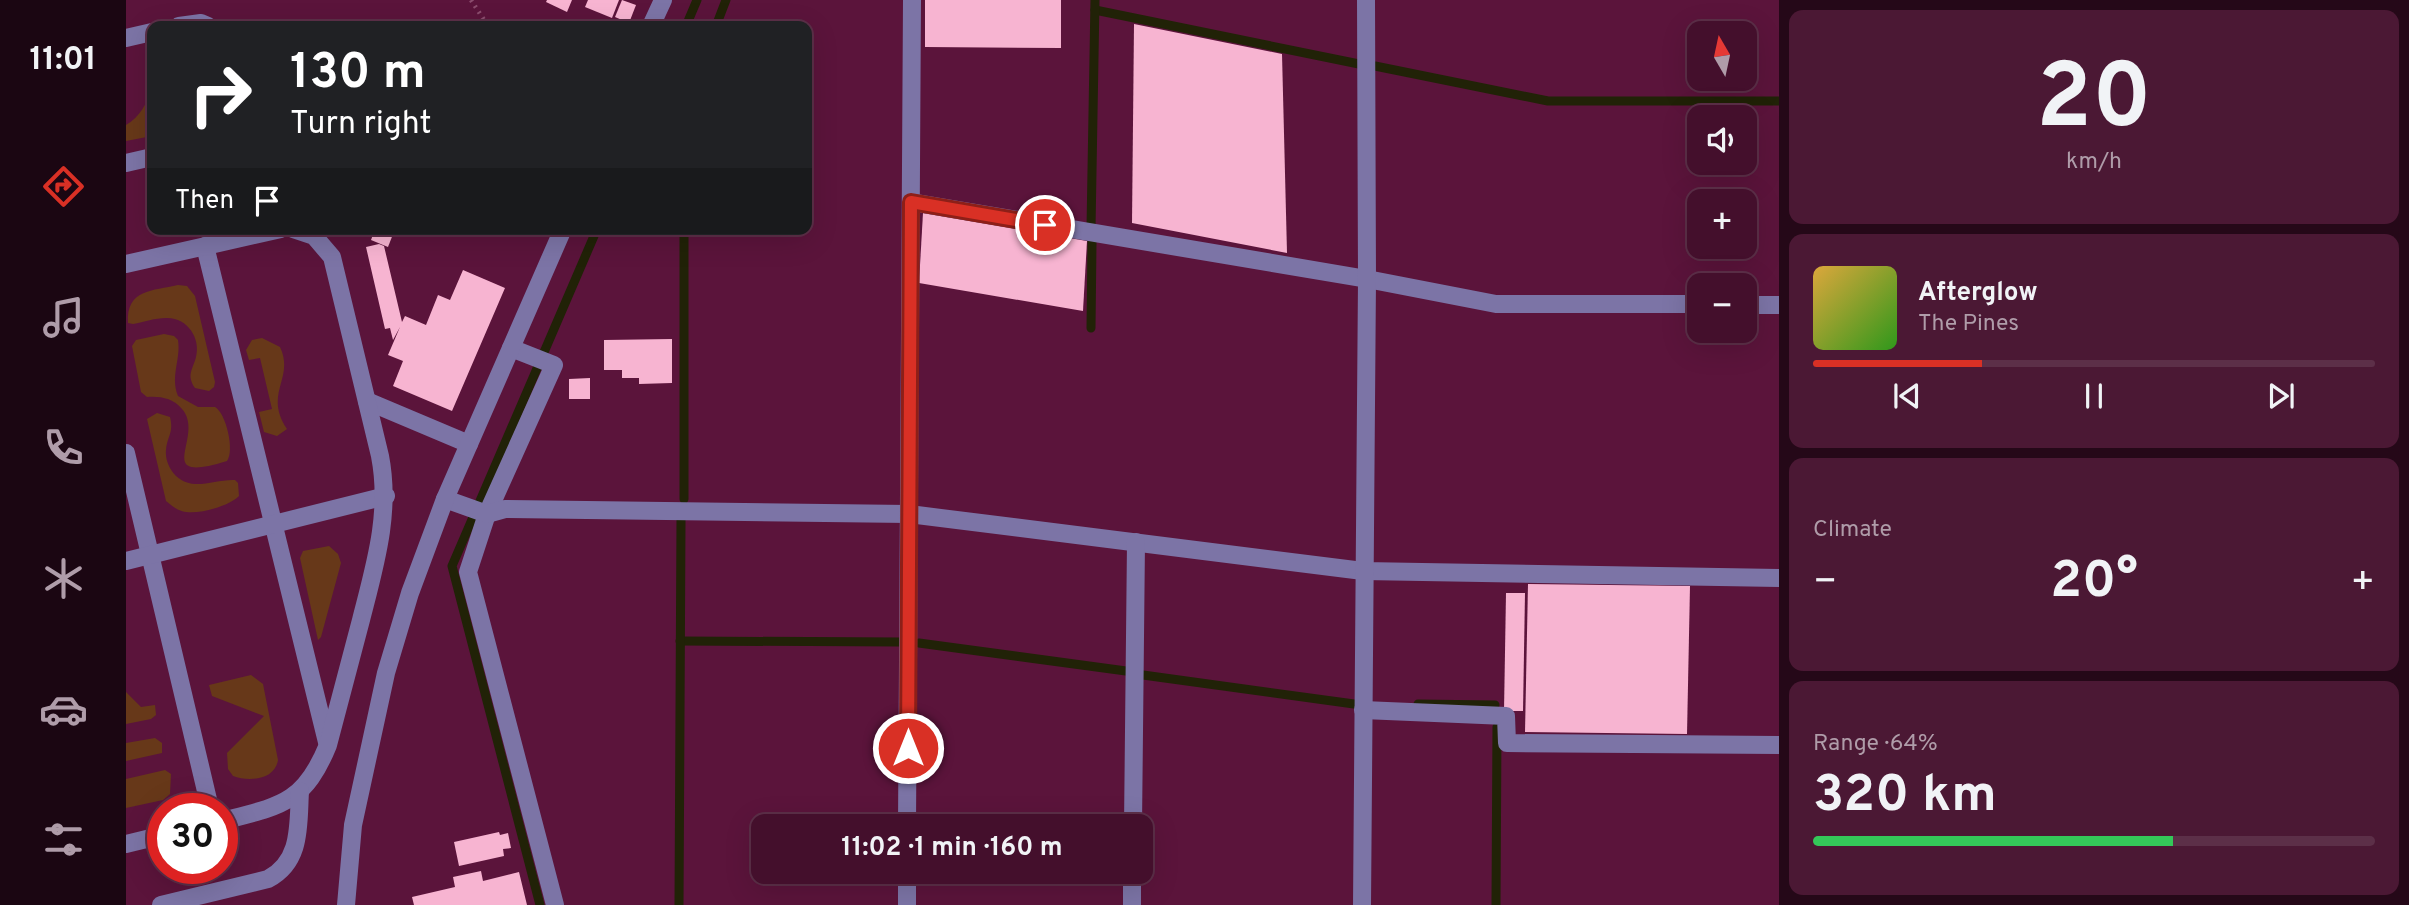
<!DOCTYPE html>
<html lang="en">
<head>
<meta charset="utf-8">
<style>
  body { margin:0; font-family:Overpass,sans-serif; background:#4b1834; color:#f1f3f6; height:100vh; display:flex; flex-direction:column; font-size:26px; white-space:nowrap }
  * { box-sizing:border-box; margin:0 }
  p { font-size:23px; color:#af9ca9 }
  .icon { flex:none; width:38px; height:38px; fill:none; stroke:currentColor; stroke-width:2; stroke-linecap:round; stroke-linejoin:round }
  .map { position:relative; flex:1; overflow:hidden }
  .drawer { display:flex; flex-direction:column; gap:10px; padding:10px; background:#250818; width:630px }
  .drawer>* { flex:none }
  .top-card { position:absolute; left:21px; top:21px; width:665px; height:214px; border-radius:14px; box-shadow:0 7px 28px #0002,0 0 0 2px #5c2f48; background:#202124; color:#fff; overflow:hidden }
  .needle { width:46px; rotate:351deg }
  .fabs { position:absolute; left:1561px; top:21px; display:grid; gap:14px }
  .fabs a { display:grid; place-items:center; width:70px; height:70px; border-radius:14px; background:#440f2c; box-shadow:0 7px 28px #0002,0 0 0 2px #5c2f48; font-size:35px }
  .speed { position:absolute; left:21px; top:793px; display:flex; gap:14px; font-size:35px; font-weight:700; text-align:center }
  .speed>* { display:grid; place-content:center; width:91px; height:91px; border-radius:50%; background:#440f2c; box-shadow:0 7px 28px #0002,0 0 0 2px #5c2f48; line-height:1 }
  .speed .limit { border:10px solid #d22; background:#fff; color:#111 }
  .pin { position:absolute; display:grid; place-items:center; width:60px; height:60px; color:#fff; margin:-30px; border:4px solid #fff; border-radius:50%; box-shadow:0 2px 7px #0007 }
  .me { position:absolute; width:77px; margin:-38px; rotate:0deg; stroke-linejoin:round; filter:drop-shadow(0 0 5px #0008) }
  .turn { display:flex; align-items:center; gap:24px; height:147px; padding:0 28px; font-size:32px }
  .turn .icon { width:91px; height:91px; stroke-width:2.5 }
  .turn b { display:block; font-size:49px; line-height:60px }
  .then { display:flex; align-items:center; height:66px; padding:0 28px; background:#0003; gap:14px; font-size:26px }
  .big { font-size:52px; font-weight:700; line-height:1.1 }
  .drawer .card { flex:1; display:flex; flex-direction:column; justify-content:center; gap:10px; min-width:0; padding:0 24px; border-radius:14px; background:#4b1834 }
  .drawer .dial { align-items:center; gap:0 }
  .dial b { font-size:91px; line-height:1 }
  .song { display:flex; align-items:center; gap:21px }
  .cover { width:84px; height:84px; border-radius:10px; background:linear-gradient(135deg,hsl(40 70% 55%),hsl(110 70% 35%)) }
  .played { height:7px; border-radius:4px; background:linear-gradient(90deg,#d93025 30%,#5c2f48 30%) }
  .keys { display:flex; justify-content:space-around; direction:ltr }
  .heat { display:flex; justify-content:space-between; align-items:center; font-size:38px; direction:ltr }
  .charge { height:10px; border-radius:5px; background:linear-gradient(90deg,#34c759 64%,#5c2f48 0) }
  .trip { position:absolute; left:625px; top:814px; width:402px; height:70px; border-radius:14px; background:#440f2c; box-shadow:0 7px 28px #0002,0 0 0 2px #5c2f48; font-weight:700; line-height:70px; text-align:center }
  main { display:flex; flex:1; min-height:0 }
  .tab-bar { display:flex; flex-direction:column; width:126px; justify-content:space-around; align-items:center; background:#1b0612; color:#af9ca9 }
  .tab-bar .icon { width:49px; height:49px }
  .tab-bar .active { color:#d93025 }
  .tab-bar b { font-size:32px; color:#f1f3f6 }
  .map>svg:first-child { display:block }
</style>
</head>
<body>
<main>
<nav class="tab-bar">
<b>11:01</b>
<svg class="icon active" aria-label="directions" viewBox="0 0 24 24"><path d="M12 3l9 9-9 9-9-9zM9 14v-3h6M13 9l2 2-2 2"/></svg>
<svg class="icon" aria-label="music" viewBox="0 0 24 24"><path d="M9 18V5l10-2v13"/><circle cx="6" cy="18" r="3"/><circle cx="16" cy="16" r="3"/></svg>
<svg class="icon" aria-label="phone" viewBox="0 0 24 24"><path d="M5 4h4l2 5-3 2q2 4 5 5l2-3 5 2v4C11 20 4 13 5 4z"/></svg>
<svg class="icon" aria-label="climate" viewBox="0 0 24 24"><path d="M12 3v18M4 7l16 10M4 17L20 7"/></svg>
<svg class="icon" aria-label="car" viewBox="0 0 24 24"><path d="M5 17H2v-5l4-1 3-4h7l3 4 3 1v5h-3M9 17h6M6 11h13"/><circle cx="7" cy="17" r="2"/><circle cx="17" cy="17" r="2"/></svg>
<svg class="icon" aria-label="filters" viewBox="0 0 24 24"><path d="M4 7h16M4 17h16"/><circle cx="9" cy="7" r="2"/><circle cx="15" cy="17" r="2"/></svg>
</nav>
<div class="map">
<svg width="1653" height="905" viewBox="0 0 1653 905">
  <rect width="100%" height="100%" fill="#5b143b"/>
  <g fill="#673819">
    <path d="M26 88V136L0 141V125C14 117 21 103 26 88Z"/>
    <path d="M52 285 61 286 69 296 89 382 88 387 83 391 69 388C60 375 67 369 70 357 75 338 61 317 40 318 29 318 18 322 7 324L2 323C0 289 27 291 52 285Z"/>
    <path d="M38 334 48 336 52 340C55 360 44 376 52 396L72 407H89C100 413 109 451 101 461 24 485 80 436 56 409 47 398 34 396 21 397L15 392 6 346 10 340Z"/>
    <path d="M136 338 154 347C169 379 137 393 161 429L151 436 138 432 133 412 146 409 134 358 123 360 120 350 126 340Z"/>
    <path d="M31 413 44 417C48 433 41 436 40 450 39 459 43 469 50 476 67 492 88 479 109 480L112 483 113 496C103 506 75 514 60 512 52 511 46 506 40 501L21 419Z"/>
    <polygon points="203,546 212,554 215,563 195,637 192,640 174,558 177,551"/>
    <path d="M125 675 137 684 152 760C149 780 123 782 107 776L102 769 101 753 138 716 86 696 83 685Z"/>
    <polygon points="0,692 15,707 29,705 30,715 25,719 0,724"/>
    <polygon points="29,738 36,743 36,753 0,761 0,743"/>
    <polygon points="39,770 45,774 44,794 37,800 0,808 0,779"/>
  </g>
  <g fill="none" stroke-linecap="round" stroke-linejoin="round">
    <g stroke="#212207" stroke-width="9">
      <polyline points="969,10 1233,64"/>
      <polyline points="560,26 571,0"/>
      <polyline points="590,26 600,0"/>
      <polyline points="1249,66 1422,101 1653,101"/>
      <polyline points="965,228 969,0"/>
      <polyline points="558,229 558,499"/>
      <polyline points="965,328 966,242"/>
      <polyline points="554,641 775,642"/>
      <polyline points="793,643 1000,671"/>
      <polyline points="1017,675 1228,704"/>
      <polyline points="1292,704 1369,705"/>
      <polyline points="414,905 326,566 471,229"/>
      <polyline points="553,905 555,520"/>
      <polyline points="1370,905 1371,727"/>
    </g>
  </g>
  <g fill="#f7b4d1">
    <polygon points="421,0 446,0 441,12 420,2"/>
    <polygon points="462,0 493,0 486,18 459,7"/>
    <polygon points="496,0 510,5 503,23 489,17"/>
    <polygon points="799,0 935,0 935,48 799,47"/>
    <polygon points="1008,24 1156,54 1161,253 1006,223"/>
    <polygon points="797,213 961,241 957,311 793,283"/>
    <polygon points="249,229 269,229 262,247 245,240"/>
    <polygon points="253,244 258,246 276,322 279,316 300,325 312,295 324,300 337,270 379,288 326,411 267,386 277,361 262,355 274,327 267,340 264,328 259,329 240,247"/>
    <polygon points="546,339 546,383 513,384 513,378 496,378 496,370 478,370 478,340"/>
    <polygon points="464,378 464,399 443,399 443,379"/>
    <polygon points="1402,584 1564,586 1561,734 1399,732"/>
    <polygon points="1380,593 1399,593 1397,711 1378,711"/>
    <polygon points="373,832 374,835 382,833 385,848 377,849 378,856 333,866 328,842"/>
    <polygon points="355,871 357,881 393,872 401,905 288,905 286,897 329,887 327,877"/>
  </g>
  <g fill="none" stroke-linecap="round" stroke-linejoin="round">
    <polyline stroke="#8b4d6e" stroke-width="4.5" stroke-dasharray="2 5" stroke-linecap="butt" points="345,0 362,26"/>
    <g stroke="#7c74a6" stroke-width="18">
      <polyline points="53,26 75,23 82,26"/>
      <polyline points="525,26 537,0"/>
      <polyline points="0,38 26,32"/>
      <polyline points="0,163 26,157"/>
      <polyline points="785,202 1241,279 1370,304 1573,304"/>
      <polyline points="79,246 201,742"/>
      <polyline points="0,264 155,229"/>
      <polyline points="1619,305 1653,305"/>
      <polyline points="385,348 428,365 361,514 342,572 429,905"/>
      <polyline points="241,401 343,444"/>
      <polyline points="0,453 84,808"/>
      <polyline points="319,499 361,514 379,509 783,514 1237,571 1653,578"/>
      <polyline points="0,561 260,496"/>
      <polyline points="1237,710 1380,716 1381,743 1653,745"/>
      <path d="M96 821C154 806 178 804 202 745 213 703 224 661 235 620 249 565 265 513 254 456L206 257 188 236 167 229"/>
      <polyline points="781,826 786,0"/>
      <polyline points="1007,826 1010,542"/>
      <polyline points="0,844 37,835"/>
      <path d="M35 905 142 879C176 861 172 825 174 791"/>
      <polyline points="220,905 227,825 260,673 284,593 319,499 437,229"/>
      <polyline points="781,905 781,872"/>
      <polyline points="1006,905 1006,872"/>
      <polyline points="1236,905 1241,279 1240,0"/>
    </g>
  </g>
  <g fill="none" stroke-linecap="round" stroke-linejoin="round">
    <g stroke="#8d1f18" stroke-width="18">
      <polyline id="route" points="782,748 785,202 919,225"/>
    </g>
    <use href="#route" stroke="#d93025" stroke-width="12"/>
  </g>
</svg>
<div class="fabs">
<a><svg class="needle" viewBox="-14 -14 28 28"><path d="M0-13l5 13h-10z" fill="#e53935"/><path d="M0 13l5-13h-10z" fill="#af9ca9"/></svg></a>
<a><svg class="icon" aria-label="sound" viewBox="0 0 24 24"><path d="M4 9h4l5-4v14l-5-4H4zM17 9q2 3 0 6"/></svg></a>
<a>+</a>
<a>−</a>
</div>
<div class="speed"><div class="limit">30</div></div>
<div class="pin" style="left:919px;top:225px;background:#d93025"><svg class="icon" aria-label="arrive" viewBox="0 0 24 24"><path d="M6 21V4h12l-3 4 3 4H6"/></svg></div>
<svg class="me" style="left:782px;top:748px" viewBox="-20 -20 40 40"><circle r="17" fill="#d93025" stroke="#fff" stroke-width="3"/><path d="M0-11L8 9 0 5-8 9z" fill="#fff"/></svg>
<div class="trip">11:02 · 1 min · 160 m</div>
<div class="top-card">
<div class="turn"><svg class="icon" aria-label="right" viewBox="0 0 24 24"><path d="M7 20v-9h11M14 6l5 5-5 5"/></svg><div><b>130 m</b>Turn right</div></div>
<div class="then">Then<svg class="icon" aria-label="arrive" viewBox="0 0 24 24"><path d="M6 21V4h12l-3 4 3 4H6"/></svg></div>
</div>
</div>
<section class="drawer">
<div class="card dial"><b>20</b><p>km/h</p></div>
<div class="card">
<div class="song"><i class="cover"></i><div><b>Afterglow</b><p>The Pines</p></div></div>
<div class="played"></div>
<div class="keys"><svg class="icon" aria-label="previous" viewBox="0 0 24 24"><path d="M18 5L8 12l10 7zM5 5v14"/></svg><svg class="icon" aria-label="pause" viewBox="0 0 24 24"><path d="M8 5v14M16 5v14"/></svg><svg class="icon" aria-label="next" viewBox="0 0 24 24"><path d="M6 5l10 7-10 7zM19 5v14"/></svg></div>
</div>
<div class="card"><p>Climate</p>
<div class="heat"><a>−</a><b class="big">20°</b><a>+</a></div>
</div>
<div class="card"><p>Range · 64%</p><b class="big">320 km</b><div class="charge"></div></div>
</section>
</main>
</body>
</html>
